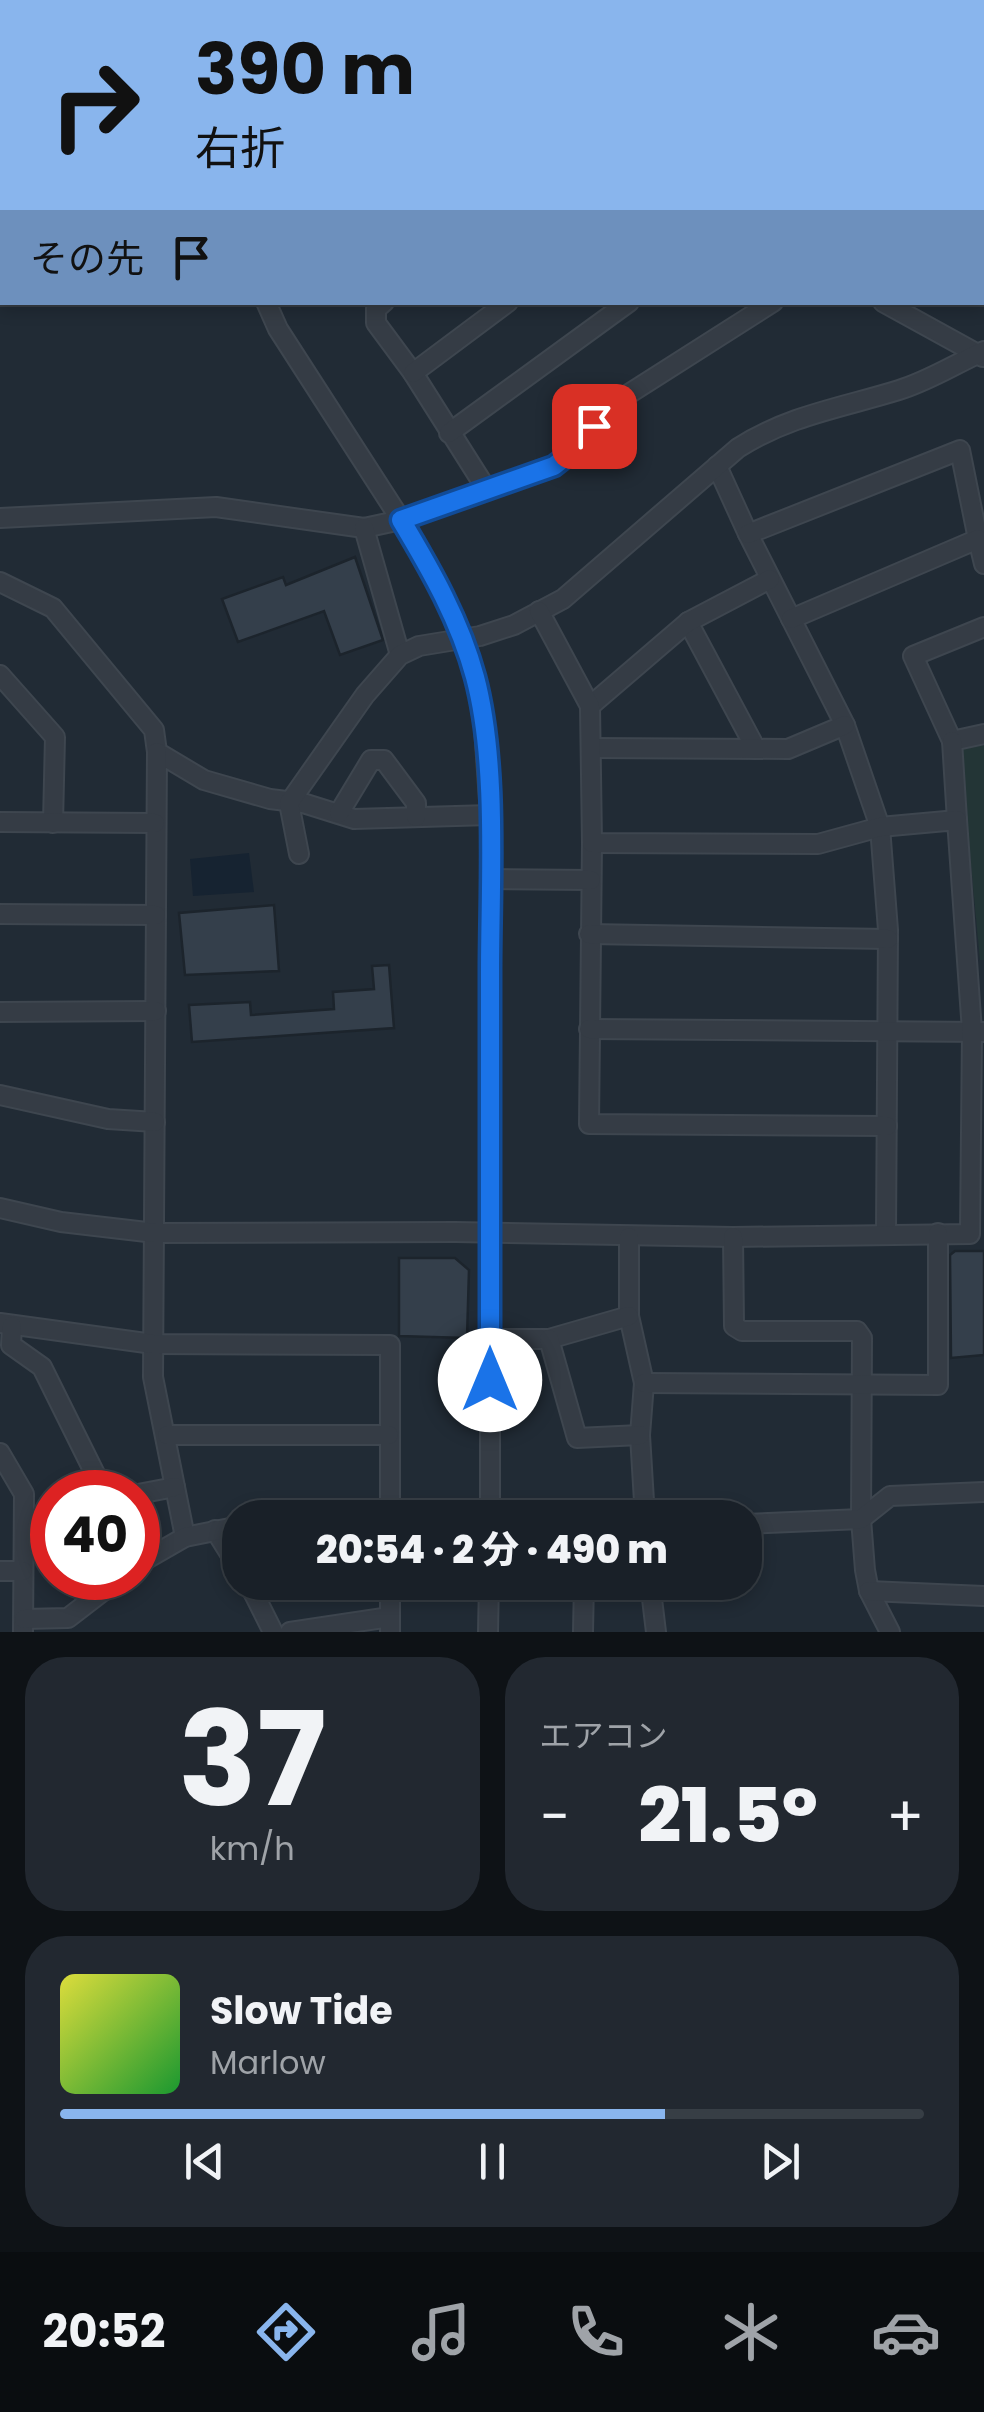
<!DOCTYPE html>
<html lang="ja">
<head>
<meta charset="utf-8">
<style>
  body { margin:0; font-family:Poppins,"Noto Sans JP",sans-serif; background:#222830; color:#f1f3f6; height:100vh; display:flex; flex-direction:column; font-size:38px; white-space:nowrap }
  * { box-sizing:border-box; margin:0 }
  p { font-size:32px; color:#9fa3a8 }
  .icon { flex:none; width:55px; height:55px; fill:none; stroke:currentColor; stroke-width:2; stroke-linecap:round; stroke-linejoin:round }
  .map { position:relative; height:1632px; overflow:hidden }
  .details { display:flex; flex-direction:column; gap:25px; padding:25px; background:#0e1216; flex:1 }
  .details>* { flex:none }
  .hud { position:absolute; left:0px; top:0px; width:985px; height:305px; box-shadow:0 5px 15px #0003,0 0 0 2px #373e45; background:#89b5ed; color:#111; overflow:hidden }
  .speed { position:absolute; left:30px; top:1470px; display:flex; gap:20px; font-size:50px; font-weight:700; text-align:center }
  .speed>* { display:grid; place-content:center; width:130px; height:130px; border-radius:50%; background:#192028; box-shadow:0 5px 15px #0003,0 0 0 2px #373e45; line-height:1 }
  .speed .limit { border:15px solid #d22; background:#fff; color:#111 }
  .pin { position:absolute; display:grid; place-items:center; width:85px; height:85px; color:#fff; margin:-42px; border-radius:20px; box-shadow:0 5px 15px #0006 }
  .me { position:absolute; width:110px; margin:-55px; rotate:0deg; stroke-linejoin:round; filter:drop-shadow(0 0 8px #0008) }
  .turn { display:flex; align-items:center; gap:35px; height:210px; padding:0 30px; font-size:45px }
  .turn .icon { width:130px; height:130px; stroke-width:2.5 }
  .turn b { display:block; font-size:70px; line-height:85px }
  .then { display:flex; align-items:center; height:95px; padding:0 30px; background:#0003; gap:20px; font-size:38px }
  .big { font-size:75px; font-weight:800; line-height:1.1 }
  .details .widget { flex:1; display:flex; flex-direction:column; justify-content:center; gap:15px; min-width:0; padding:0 35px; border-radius:40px; background:#222830 }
  .details .dial { align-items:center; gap:0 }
  .dial b { font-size:130px; line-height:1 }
  .song { display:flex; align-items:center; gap:30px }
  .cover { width:120px; height:120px; border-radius:15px; background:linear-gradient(135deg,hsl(60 70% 55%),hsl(130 70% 35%)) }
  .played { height:10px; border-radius:5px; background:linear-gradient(90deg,#89b5ed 70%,#373e45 70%) }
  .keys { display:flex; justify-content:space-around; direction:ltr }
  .heat { display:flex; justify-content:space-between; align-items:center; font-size:55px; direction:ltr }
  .details .tiles { flex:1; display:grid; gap:25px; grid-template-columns:1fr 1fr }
  .widget:last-child { grid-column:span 2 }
  .trip { position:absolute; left:222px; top:1500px; width:540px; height:100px; border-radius:40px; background:#192028; box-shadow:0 5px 15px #0003,0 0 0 2px #373e45; font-weight:800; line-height:100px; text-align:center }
  .tab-bar { display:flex; height:160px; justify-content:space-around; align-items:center; background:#0a0d10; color:#9fa3a8 }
  .tab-bar .icon { width:70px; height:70px }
  .tab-bar .current { color:#89b5ed }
  .tab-bar b { font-size:45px; color:#f1f3f6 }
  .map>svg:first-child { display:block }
</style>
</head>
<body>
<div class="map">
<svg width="984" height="1632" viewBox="0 0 984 1632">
  <rect width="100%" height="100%" fill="#212b35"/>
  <polygon fill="#233536" points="984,745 984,960 980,960 960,750"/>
  <polygon fill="#162331" points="249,853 254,892 193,896 190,859"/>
  <g fill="#343f4b" stroke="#1c242c" stroke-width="2.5">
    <polygon points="355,557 383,640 340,655 324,611 238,642 222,599 283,577 286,585"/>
    <polygon points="274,905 279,971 185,975 179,913"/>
    <polygon points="389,965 394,1028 192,1042 189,1005 250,1002 251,1015 334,1009 333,992 374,989 372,966"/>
    <polygon points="955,1251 984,1251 984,1355 951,1358 950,1255"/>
    <polygon points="399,1258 455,1258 469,1270 467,1338 399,1336"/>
  </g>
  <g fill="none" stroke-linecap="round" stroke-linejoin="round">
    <g stroke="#3e464f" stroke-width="22">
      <g id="minor">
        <polyline points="324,0 328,2"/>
        <polyline points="711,0 711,2"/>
        <polyline points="834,0 835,2"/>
        <polyline points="886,0 887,2"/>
        <polyline points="308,2 310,0"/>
        <polyline points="663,2 666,0"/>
        <polyline points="982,30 984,29"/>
        <polyline points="982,171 984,173"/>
        <polyline points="982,226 984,225"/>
        <polyline points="266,302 278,329 401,520 437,582 462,637 476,679 484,728 490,815 490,1518"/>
        <polyline points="384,302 376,309 376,323 413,373 487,490"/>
        <polyline points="883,302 983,357"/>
        <polyline points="413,373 508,302"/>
        <polyline points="449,433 629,302"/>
        <polyline points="717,466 748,534 845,725 880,827 888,930 886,1233"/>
        <polyline points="0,518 216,507 364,528 401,520 554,466 573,451 616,402 773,302"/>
        <polyline points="364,528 400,655"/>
        <polyline points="748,534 960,450 978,539"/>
        <polyline points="0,582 53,608 154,730 157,752 204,780 270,799 303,803 354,819 490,815"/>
        <polyline points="791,619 978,539 984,564"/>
        <polyline points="688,622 756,749"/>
        <polyline points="984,627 913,656 952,741 984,734"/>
        <polyline points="0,675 55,737 53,823"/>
        <polyline points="590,706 688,622 770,579"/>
        <polyline points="952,741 957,820"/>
        <polyline points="591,748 788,749 845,725"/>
        <polyline points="157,752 153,1377 185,1537"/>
        <polyline points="339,813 371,760 384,760 416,803 416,817"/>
        <polyline points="0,822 155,823"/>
        <polyline points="592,843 589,1124 887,1126"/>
        <path d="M299 854 289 803 365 695 400 655 419 646 480 636 514 625 563 599 738 448C790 415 841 408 899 390 929 381 955 364 984 351"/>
        <polyline points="490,879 591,880"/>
        <polyline points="0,914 156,915"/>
        <polyline points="589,934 888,939"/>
        <polyline points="0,1012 156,1011"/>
        <polyline points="589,1029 984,1032"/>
        <polyline points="0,1095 108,1119 155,1122"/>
        <polyline points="0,1208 61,1222 155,1233 455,1232 733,1237 970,1234 972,1031 957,820 880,827 818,844 592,843 590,706 539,611"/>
        <polyline points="629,1237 629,1316 644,1383 640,1435 645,1518"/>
        <polyline points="733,1237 734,1326 742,1331 857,1331 862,1338 861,1519 865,1570 869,1591 890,1632"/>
        <polyline points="0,1323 153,1344 390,1345 390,1518"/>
        <polyline points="12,1326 11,1345 42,1367 104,1492"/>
        <polyline points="490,1339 549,1339 629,1316"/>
        <polyline points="549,1339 577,1438 640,1435"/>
        <polyline points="644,1383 938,1385 938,1233"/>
        <polyline points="167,1435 389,1435"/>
        <polyline points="0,1453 24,1494 23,1632"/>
        <polyline points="138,1494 175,1487"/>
        <polyline points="745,1524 861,1519 890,1496 984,1492"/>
        <polyline points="215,1530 240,1570"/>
        <polyline points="138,1564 185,1537 240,1526"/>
        <polyline points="0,1571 23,1571"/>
        <polyline points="248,1582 273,1632"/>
        <polyline points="650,1582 656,1632"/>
        <polyline points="869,1591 984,1596"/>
        <polyline points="24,1619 68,1618 120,1578"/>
        <polyline points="290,1632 390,1617"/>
        <polyline points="390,1632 390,1582"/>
        <polyline points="488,1632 489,1582"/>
        <polyline points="583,1632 584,1582"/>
      </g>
    </g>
    <use href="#minor" stroke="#353c45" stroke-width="18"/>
  </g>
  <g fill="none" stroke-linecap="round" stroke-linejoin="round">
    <g stroke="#114b97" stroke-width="25">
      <path id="route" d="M490 1380C490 1244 489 1108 490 971 490 882 498 763 475 677 460 621 431 570 401 520L554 466 573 451 594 426"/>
    </g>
    <use href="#route" stroke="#1a73e8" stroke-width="18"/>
  </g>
</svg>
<div class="speed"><div class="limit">40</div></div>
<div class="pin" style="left:594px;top:426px;background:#d93025"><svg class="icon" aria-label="arrive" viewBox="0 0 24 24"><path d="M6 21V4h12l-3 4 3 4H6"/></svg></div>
<svg class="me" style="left:490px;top:1380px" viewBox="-20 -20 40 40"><circle r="19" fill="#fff"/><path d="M0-13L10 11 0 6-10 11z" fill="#1a73e8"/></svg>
<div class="trip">20:54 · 2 分 · 490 m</div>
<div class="hud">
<div class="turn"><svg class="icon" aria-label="right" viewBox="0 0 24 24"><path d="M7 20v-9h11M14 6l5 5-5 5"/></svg><div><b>390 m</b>右折</div></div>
<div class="then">その先<svg class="icon" aria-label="arrive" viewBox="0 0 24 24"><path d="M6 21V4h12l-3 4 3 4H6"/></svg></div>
</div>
</div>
<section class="details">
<div class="tiles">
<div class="widget dial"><b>37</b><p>km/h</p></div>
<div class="widget"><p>エアコン</p>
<div class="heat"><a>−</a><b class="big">21.5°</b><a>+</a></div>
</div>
<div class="widget">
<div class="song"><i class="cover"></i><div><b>Slow Tide</b><p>Marlow</p></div></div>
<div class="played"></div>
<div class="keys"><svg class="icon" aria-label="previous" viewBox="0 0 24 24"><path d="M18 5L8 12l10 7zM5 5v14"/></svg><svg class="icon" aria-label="pause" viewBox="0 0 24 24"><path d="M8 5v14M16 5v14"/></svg><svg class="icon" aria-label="next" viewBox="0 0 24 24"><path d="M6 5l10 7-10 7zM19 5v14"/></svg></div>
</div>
</div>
</section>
<nav class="tab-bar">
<b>20:52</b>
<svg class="icon current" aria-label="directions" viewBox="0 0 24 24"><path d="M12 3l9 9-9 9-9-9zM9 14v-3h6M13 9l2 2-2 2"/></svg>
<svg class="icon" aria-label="music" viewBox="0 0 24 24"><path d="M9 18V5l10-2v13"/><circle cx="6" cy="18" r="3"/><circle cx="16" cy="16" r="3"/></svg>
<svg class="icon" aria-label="phone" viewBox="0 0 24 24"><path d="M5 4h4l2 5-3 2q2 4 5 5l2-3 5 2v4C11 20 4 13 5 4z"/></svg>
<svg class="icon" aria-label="climate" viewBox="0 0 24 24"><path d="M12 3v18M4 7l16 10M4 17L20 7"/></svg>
<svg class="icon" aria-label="car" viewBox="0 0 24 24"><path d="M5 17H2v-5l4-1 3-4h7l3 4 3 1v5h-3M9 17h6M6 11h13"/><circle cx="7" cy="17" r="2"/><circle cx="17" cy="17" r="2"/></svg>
</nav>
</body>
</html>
